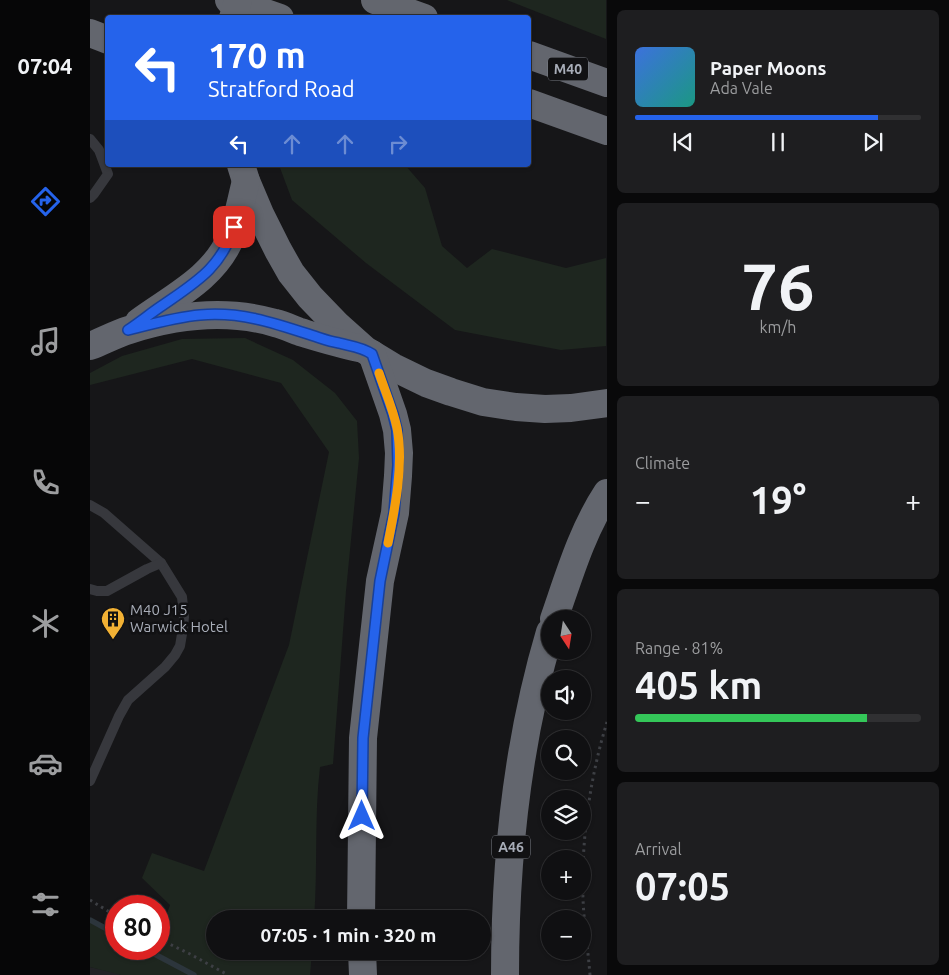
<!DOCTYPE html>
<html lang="en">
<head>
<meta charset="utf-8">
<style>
  body { margin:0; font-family:Ubuntu,sans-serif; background:#1e1e20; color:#f1f3f6; height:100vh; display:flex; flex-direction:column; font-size:19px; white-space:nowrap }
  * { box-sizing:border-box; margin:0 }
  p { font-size:16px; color:#9c9d9f }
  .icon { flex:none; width:28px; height:28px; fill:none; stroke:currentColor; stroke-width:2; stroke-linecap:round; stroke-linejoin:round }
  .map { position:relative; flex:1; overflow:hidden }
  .details { display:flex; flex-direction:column; gap:10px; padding:10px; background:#09090a; width:342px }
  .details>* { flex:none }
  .guide { position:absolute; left:15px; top:15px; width:426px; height:152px; border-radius:5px; box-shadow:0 1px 4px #0004,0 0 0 1px #303032; background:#2563eb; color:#fff; overflow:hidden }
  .needle { width:32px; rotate:168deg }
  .controls { position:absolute; left:451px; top:610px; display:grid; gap:10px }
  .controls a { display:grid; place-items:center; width:50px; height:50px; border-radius:50%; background:#101012; box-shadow:0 1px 4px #0004,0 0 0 1px #303032; font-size:25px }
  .speed { position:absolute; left:15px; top:895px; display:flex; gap:10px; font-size:25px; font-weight:700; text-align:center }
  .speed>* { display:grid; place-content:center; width:65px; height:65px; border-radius:50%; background:#101012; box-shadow:0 1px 4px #0004,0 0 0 1px #303032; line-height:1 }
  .speed .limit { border:8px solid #d22; background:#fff; color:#111 }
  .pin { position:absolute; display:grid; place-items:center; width:42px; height:42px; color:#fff; margin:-21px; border-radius:10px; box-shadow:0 2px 8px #0006 }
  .me { position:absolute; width:55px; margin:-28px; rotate:0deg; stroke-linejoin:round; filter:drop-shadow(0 0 4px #0008) }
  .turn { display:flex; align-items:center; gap:18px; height:105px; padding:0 20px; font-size:22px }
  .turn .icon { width:65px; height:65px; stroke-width:2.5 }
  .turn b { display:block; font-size:35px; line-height:42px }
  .lanes { display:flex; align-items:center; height:48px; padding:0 20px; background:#0003; justify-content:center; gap:25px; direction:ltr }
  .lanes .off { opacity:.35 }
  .big { font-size:38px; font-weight:600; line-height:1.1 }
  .details .card { flex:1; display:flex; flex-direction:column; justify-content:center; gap:8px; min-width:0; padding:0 18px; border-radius:8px; background:#1e1e20 }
  .details .dial { align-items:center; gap:0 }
  .dial b { font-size:65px; line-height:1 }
  .song { display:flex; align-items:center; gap:15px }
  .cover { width:60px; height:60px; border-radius:8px; background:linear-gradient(135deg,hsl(220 70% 55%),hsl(170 70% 35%)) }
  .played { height:5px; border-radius:2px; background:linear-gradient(90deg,#2563eb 85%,#303032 85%) }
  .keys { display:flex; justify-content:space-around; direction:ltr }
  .heat { display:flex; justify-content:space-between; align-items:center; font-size:28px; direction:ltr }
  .charge { height:8px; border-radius:4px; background:linear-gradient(90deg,#34c759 81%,#303032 0) }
  .trip { position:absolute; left:116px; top:910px; width:285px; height:50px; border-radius:25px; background:#101012; box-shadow:0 1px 4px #0004,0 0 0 1px #303032; font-weight:600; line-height:50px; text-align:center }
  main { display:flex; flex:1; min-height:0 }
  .menu { display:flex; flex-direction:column; width:90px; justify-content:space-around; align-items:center; background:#060607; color:#9c9d9f }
  .menu .icon { width:35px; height:35px }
  .menu .current { color:#2563eb }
  .menu b { font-size:22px; color:#f1f3f6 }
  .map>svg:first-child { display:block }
</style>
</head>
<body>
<main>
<nav class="menu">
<b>07:04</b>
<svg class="icon current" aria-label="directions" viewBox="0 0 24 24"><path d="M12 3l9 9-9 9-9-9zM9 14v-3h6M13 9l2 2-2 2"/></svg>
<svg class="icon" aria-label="music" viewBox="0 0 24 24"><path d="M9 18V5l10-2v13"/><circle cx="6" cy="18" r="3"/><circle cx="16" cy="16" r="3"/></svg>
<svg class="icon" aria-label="phone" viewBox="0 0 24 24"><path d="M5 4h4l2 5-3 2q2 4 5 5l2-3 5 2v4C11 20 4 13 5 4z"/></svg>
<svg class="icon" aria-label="climate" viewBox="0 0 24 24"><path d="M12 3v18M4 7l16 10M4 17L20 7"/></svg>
<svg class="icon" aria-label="car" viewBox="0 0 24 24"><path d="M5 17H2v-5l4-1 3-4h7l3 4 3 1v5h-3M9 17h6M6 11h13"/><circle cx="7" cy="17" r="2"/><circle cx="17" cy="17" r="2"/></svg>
<svg class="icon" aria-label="filters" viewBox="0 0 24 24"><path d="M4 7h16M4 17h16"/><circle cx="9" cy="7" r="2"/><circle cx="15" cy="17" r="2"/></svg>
</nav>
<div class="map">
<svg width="517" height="975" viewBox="0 0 517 975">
  <rect width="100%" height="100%" fill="#161618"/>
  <polygon fill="#222225" points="0,967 26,973 31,975 0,975"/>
  <g fill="#1e261f">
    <polygon points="417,0 516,0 516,39"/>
    <polygon points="189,165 315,165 335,188 352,246 377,268 402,249 476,268 516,258 516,346 471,350 365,330 276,263 202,200"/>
    <path d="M155 338 203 360 245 393 267 421 269 458 256 591 243 764 230 767C224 817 228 868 224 919H125V951H222L220 975H31L0 967V920L26 937V949H44L60 959 64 949H69V935L80 905 52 878 62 853 114 871 199 645 239 452 191 383 102 359 0 385V373L32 356 92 339Z"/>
  </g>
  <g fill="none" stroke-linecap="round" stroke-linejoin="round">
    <g stroke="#2c353c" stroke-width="5.5">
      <polyline points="0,920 26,934"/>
      <polyline points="55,949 104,975"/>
    </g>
    <g stroke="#3d3f44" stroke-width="3" stroke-dasharray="2.5 4" stroke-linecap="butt">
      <polyline points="0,900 26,916"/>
      <polyline points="69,939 100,954 138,975"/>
      <path d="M500 975C498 950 494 924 493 899 491 841 500 777 517 722"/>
    </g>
    <g stroke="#37383d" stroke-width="10">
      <polyline points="0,139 9,150 18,174 4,194 0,198"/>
      <polyline points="0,505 14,513 71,563 92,597 94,617 92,634 90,646 85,655 75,667 38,700 29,716 0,781"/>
      <polyline points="0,589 7,591 17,591 57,569 71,563"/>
    </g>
    <g stroke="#63666e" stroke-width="28">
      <polyline points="139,0 190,18"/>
      <polyline points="285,0 334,18"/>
      <polyline points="0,33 18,40"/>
      <polyline points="439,55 517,83"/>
      <polyline points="439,103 517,131"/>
      <polyline points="151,165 156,181 170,214 188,250 201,273 220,297 247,325 275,350 303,367 336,383 361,392 393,402 426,407 455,409 481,408 517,403"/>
      <path d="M49 322C83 297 124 278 141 237 148 219 151 200 156 181"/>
      <path d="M0 346C13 341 26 334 39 330 86 315 137 309 185 323 194 325 202 329 210 332 230 338 249 344 269 348"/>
      <path d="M464 619C479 576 492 531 517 493"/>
      <polyline points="271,919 273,738 290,581 305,513 308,476 309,453 307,430 303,414 282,354"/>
      <polyline points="272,951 273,975"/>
      <path d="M415 975C415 860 427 743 460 632"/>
    </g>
    <polyline stroke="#63666e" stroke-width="28" points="143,18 148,0"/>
  </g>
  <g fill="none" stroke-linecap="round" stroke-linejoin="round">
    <g stroke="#184099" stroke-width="12">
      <path id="route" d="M144 227C131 268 106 282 73 305 61 313 50 322 38 330 62 324 86 317 110 315 154 311 190 325 230 338 236 340 243 342 249 343 260 346 272 347 282 354L303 414 307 430 308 465 304 513 290 581 273 738 272 816"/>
    </g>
    <use href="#route" stroke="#2563eb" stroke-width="9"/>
    <path stroke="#f59e0b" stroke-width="9" d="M289 373C295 391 303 409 307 428 314 464 305 508 298 543"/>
  </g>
  <defs>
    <g id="building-pin" transform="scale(1.25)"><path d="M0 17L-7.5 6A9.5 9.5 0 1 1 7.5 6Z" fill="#f2b134" stroke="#111113"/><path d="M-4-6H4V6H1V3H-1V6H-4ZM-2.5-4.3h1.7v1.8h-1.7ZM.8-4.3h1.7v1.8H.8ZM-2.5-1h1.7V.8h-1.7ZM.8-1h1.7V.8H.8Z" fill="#111"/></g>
  </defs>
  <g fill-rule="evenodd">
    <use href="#building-pin" x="23" y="619"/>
  </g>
  <g text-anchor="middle" stroke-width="5" stroke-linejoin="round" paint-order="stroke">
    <g fill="#111113" stroke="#7b7e86" stroke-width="1">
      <rect x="458" y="57.5" width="40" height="23" rx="4"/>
      <rect x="402" y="835.5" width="38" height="23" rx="4"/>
    </g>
    <g font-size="14" font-weight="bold" fill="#a8adb8">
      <text x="478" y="74">M40</text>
      <text x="421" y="852">A46</text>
    </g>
    <g font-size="15" fill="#a8adb8" stroke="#111113" text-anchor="start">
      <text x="40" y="615">M40 J15<tspan x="40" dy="17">Warwick Hotel</tspan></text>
    </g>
  </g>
</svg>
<div class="controls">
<a><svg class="needle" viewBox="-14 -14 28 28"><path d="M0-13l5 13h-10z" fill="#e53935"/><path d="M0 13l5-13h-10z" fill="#9c9d9f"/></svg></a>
<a><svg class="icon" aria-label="sound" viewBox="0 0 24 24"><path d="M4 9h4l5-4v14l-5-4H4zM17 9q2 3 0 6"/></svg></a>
<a><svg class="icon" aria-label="search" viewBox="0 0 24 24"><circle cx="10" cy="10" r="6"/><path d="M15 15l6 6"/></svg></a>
<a><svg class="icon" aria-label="layers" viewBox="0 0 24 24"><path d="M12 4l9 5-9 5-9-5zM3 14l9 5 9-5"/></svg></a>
<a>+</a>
<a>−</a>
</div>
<div class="speed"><div class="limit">80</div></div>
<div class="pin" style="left:144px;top:227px;background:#d93025"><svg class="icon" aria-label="arrive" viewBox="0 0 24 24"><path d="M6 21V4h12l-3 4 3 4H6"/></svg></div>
<svg class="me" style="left:272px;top:816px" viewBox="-20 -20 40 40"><path d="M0-17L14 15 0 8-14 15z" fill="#2563eb" stroke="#fff" stroke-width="4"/></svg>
<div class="trip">07:05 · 1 min · 320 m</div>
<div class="guide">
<div class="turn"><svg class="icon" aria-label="left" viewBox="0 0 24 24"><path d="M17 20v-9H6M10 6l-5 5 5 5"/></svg><div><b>170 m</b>Stratford Road</div></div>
<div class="lanes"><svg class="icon" aria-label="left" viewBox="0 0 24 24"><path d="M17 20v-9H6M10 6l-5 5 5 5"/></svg><svg class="icon off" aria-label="ahead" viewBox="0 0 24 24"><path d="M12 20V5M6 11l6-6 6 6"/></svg><svg class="icon off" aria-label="ahead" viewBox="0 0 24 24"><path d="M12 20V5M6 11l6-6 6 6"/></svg><svg class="icon off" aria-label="right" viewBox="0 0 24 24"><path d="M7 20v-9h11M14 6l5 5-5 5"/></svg></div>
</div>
</div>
<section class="details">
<div class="card">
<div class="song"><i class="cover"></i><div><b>Paper Moons</b><p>Ada Vale</p></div></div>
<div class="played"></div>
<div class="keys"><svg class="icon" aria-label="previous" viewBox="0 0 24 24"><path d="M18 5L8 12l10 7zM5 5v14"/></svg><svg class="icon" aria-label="pause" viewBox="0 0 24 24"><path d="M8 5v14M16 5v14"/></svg><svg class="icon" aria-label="next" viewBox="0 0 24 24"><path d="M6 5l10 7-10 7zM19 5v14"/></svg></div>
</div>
<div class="card dial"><b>76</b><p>km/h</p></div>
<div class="card"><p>Climate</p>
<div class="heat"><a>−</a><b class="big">19°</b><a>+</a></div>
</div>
<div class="card"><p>Range · 81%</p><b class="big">405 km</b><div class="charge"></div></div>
<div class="card"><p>Arrival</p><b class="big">07:05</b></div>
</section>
</main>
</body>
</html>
